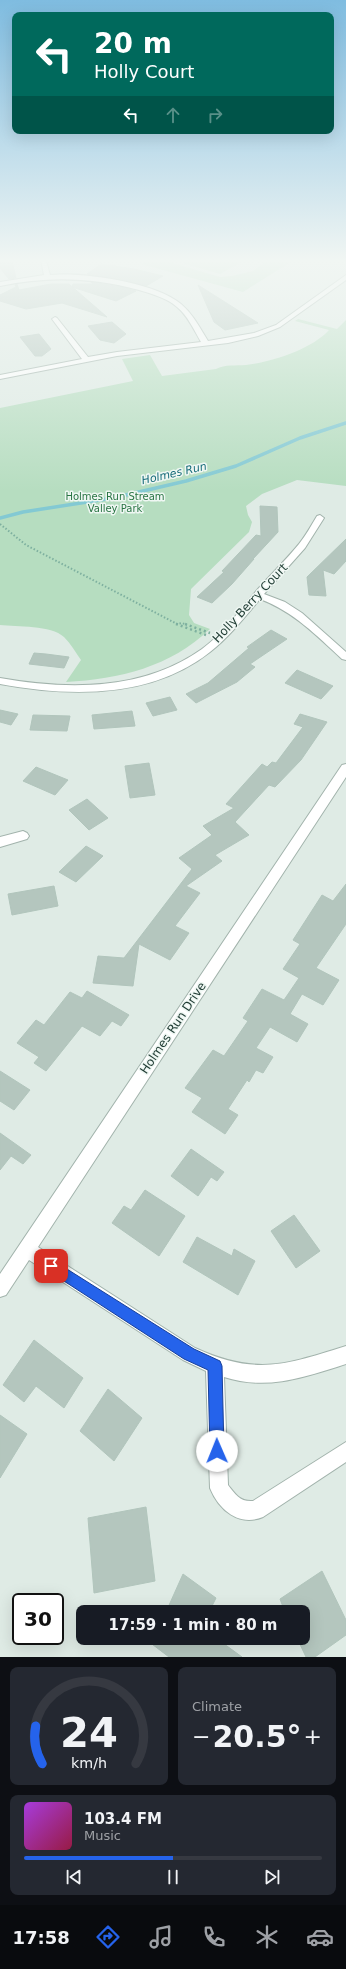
<!DOCTYPE html>
<html lang="en">
<head>
<meta charset="utf-8">
<style>
  body { margin:0; font-family:"DejaVu Sans",sans-serif; background:#242831; color:#f1f3f6; height:100vh; display:flex; flex-direction:column; font-size:15px; white-space:nowrap }
  * { box-sizing:border-box; margin:0 }
  p { font-size:13px; color:#9ea1a6 }
  .icon { flex:none; width:22px; height:22px; fill:none; stroke:currentColor; stroke-width:2; stroke-linecap:round; stroke-linejoin:round }
  .map { position:relative; height:1657px; overflow:hidden }
  .details { display:flex; flex-direction:column; gap:10px; padding:10px; background:#0d0f14; flex:1 }
  .details>* { flex:none }
  .hud { position:absolute; left:12px; top:12px; width:322px; height:122px; border-radius:8px; box-shadow:0 4px 16px #0002; background:#00695c; color:#fff; overflow:hidden }
  .speed { position:absolute; left:12px; top:1593px; display:flex; gap:8px; font-size:20px; font-weight:700; text-align:center }
  .speed>* { display:grid; place-content:center; width:52px; height:52px; border-radius:50%; background:#171b24; box-shadow:0 4px 16px #0002; line-height:1 }
  .speed .limit { border:2px solid #111; border-radius:6px; background:#fff; color:#111 }
  .pin { position:absolute; display:grid; place-items:center; width:34px; height:34px; color:#fff; margin:-17px; border-radius:8px; box-shadow:0 2px 6px #0006 }
  .me { position:absolute; width:44px; margin:-22px; rotate:359deg; stroke-linejoin:round; filter:drop-shadow(0 0 3px #0008) }
  .turn { display:flex; align-items:center; gap:14px; height:84px; padding:0 16px; font-size:18px }
  .turn .icon { width:52px; height:52px; stroke-width:2.5 }
  .turn b { display:block; font-size:28px; line-height:34px }
  .lanes { display:flex; align-items:center; height:38px; padding:0 16px; background:#0003; justify-content:center; gap:20px; direction:ltr }
  .lanes .off { opacity:.35 }
  .big { font-size:30px; font-weight:600; line-height:1.1 }
  .details .widget { flex:1; display:flex; flex-direction:column; justify-content:center; gap:6px; min-width:0; padding:0 14px; border-radius:8px; background:#242831 }
  .details .dial { align-items:center; gap:0 }
  .dial svg { height:104px; overflow:visible; fill:none; stroke:#363941; stroke-width:7; stroke-linecap:round; text-anchor:middle }
  .dial text { fill:#f1f3f6; stroke:none }
  .song { display:flex; align-items:center; gap:12px }
  .cover { width:48px; height:48px; border-radius:6px; background:linear-gradient(135deg,hsl(280 70% 55%),hsl(340 70% 35%)) }
  .played { height:4px; border-radius:2px; background:linear-gradient(90deg,#2563eb 50%,#363941 50%) }
  .keys { display:flex; justify-content:space-around; direction:ltr }
  .heat { display:flex; justify-content:space-between; align-items:center; font-size:22px; direction:ltr }
  .details .tiles { flex:1; display:grid; gap:10px; grid-template-columns:1fr 1fr }
  .widget:last-child { grid-column:span 2 }
  .trip { position:absolute; left:76px; top:1605px; width:234px; height:40px; border-radius:8px; background:#171b24; box-shadow:0 4px 16px #0002; font-weight:600; line-height:40px; text-align:center }
  .dock { display:flex; height:64px; justify-content:space-around; align-items:center; background:#090b0e; color:#9ea1a6 }
  .dock .icon { width:28px; height:28px }
  .dock .active { color:#2563eb }
  .dock b { font-size:18px; color:#f1f3f6 }
  .map>svg:first-child { display:block }
</style>
</head>
<body>
<div class="map">
<svg width="346" height="1657" viewBox="0 0 346 1657">
  <rect width="100%" height="100%" fill="#dfebe5"/>
  <g fill="#b6ddc0">
    <polygon points="149,260 162,260 220,277 232,276 253,271 267,260 294,260 243,292 141,264"/>
    <polygon points="188,260 245,260 220,274 182,263"/>
    <path d="M298 319 337 329 346 320V486L297 480 262 494 246 506 248 515 252 522 249 532 191 589 189 615 194 623 210 629C170 667 120 679 66 682L81 660C76 653 71 644 64 637 51 625 17 627 0 625V408L133 381 122 359 150 355 162 376 216 369C225 364 236 366 246 365 272 362 312 349 329 330L295 321Z"/>
  </g>
  <g fill="none" stroke-linecap="round" stroke-linejoin="round">
    <polyline stroke="#83c9d3" stroke-width="3.5" points="0,518 23,512 113,498 186,481 236,466 300,438 346,423"/>
  </g>
  <g fill="#b4c6be" stroke="#b1c5bc">
    <polygon points="12,261 16,278 9,279 0,268 0,262"/>
    <polygon points="101,264 134,269 163,276 146,286 118,279 87,274"/>
    <polygon points="91,282 121,287 136,291 116,301 72,287 73,284 93,284"/>
    <polygon points="17,284 19,290 51,284 69,284 107,317 62,303 26,309 0,301 0,295 16,287 15,285"/>
    <polygon points="198,285 258,323 225,330 214,322"/>
    <polygon points="112,322 126,334 114,343 100,340 88,326"/>
    <polygon points="39,334 51,349 42,356 35,356 20,337"/>
    <polygon points="260,506 277,507 278,532 253,559 254,559 232,584 212,603 197,597 224,572 222,571 256,535 261,536"/>
    <polygon points="346,539 346,561 334,574 323,570 326,596 309,595 307,577"/>
    <polygon points="271,630 287,639 250,664 255,667 237,682 196,703 186,694 208,683 249,648 247,647"/>
    <polygon points="34,653 46,654 69,657 64,668 29,664"/>
    <polygon points="297,670 333,686 321,699 285,683"/>
    <polygon points="170,697 177,710 153,716 146,703"/>
    <polygon points="0,710 18,714 11,725 0,722"/>
    <polygon points="132,711 135,726 94,729 92,715"/>
    <polygon points="300,714 327,722 301,760 275,787 269,785 235,822 249,835 215,855 222,861 186,886 200,893 175,926 189,933 170,960 139,944 133,986 93,983 98,956 124,958 192,869 179,858 212,835 203,826 234,808 226,804 262,764 267,767 272,762 276,763 303,727 294,724"/>
    <polygon points="33,715 70,716 67,731 30,730"/>
    <polygon points="149,763 155,795 130,798 125,766"/>
    <polygon points="36,767 68,780 55,795 23,781"/>
    <polygon points="87,799 108,818 89,830 69,810"/>
    <polygon points="86,846 103,856 76,882 59,872"/>
    <polygon points="346,884 346,924 316,968 339,980 323,1005 302,994 290,1014 308,1024 297,1042 270,1027 256,1048 273,1057 263,1073 256,1070 249,1082 247,1080 228,1109 238,1115 225,1134 192,1112 202,1098 185,1088 213,1050 224,1056 248,1021 243,1018 262,989 284,1000 299,978 283,969 300,944 293,940 322,895 333,901"/>
    <polygon points="54,886 58,906 12,915 8,894"/>
    <polygon points="87,991 129,1015 121,1026 112,1021 100,1036 82,1026 46,1071 34,1063 39,1057 17,1043 36,1020 44,1025 70,992 82,998"/>
    <polygon points="0,1071 30,1090 14,1110 0,1101"/>
    <polygon points="0,1133 31,1155 23,1164 11,1156 0,1170"/>
    <polygon points="191,1149 224,1172 217,1181 211,1177 198,1196 171,1176"/>
    <polygon points="145,1190 185,1216 159,1256 112,1223 124,1206 131,1210"/>
    <polygon points="294,1215 320,1251 296,1268 271,1231"/>
    <polygon points="197,1237 232,1256 234,1249 255,1261 238,1295 183,1262"/>
    <polygon points="34,1340 83,1378 64,1408 36,1386 24,1402 3,1385"/>
    <polygon points="108,1389 142,1418 114,1461 80,1431"/>
    <polygon points="0,1415 27,1434 0,1478"/>
    <polygon points="146,1507 155,1581 94,1593 88,1518"/>
    <polygon points="322,1571 346,1620 346,1635 315,1657 306,1657 297,1638 303,1638 303,1612 285,1612 280,1599"/>
    <polygon points="183,1574 216,1598 209,1612 166,1612"/>
    <polygon points="144,1638 216,1638 242,1657 169,1657"/>
  </g>
  <g fill="none" stroke-linecap="round" stroke-linejoin="round">
    <g stroke="#a2b3ac" stroke-width="2">
      <g id="minor">
        <path d="M41 260 46 261 50 275C83 272 155 282 181 304 193 314 200 328 208 341L254 333 276 325 346 275V280L280 327 258 336 228 343 117 356 0 379V375L82 359 52 319 55 317 57 318 88 357 117 352 201 342C194 330 188 316 177 307 167 298 152 294 139 290 92 277 47 276 0 286V282L44 275Z"/>
        <path d="M320 515 324 518 305 548 264 594 285 602 302 613 346 652V660L342 659C316 635 294 612 260 599 244 618 229 637 210 652 151 699 70 697 0 684V678C68 690 143 691 202 649 224 633 240 610 258 589 271 574 286 560 299 544 306 535 311 526 317 516Z"/>
        <path d="M346 764V777L38 1247 195 1348C256 1376 285 1365 346 1346V1364C305 1377 267 1391 224 1377L228 1485C236 1495 240 1502 253 1501L346 1442V1462L263 1517C239 1527 219 1510 210 1488L206 1371 183 1360 29 1260 6 1295 0 1297V1274L342 765Z"/>
        <polygon points="23,831 27,833 29,836 27,839 0,847 0,837"/>
      </g>
    </g>
    <g stroke="#7eb09f" stroke-width="2" stroke-dasharray="1.5 2" stroke-linecap="butt">
      <polyline points="0,524 26,545 179,625"/>
      <polyline points="176,624 182,623 187,625"/>
    </g>
    <g stroke="#7eb09f" stroke-width="2.5" stroke-dasharray="2 3" stroke-linecap="butt">
      <polyline points="176,624 206,635"/>
      <polyline points="185,624 210,633"/>
    </g>
    <use href="#minor" fill="#fff" fill-rule="evenodd"/>
  </g>
  <linearGradient id="sky" x2="0" y2="1"><stop stop-color="#7fbce0"/><stop offset="0.53" stop-color="#f1f6f3"/><stop offset="1" stop-color="#f1f6f3" stop-opacity="0"/></linearGradient>
  <rect width="346" height="492" fill="url(#sky)"/>
  <polygon fill="#2563eb" stroke="#184099" points="51,1259 194,1349 220,1361 222,1366 224,1451 222,1456 217,1458 212,1456 210,1451 208,1370 184,1359 47,1270 45,1266 47,1261"/>
  <g text-anchor="middle" stroke-width="3" stroke-linejoin="round" paint-order="stroke">
    <g font-size="10" fill="#287443" stroke="#eff7f3">
      <text x="115" y="500">Holmes Run Stream<tspan x="115" dy="12">Valley Park</tspan></text>
    </g>
    <g font-size="11" font-style="italic" fill="#176c7a" stroke="#eff7f3">
      <text transform="translate(174 473) rotate(-13)" y="4">Holmes Run</text>
    </g>
    <g font-size="12" fill="#1f3b33" stroke="#eff7f3">
      <text transform="translate(250 603) rotate(-47)" y="4">Holly Berry Court</text>
      <text transform="translate(173 1028) rotate(-56)" y="4">Holmes Run Drive</text>
    </g>
  </g>
</svg>
<div class="speed"><div class="limit">30</div></div>
<div class="pin" style="left:51px;top:1266px;background:#d93025"><svg class="icon" aria-label="arrive" viewBox="0 0 24 24"><path d="M6 21V4h12l-3 4 3 4H6"/></svg></div>
<svg class="me" style="left:217px;top:1451px" viewBox="-20 -20 40 40"><circle r="19" fill="#fff"/><path d="M0-13L10 11 0 6-10 11z" fill="#2563eb"/></svg>
<div class="trip">17:59 · 1 min · 80 m</div>
<div class="hud">
<div class="turn"><svg class="icon" aria-label="left" viewBox="0 0 24 24"><path d="M17 20v-9H6M10 6l-5 5 5 5"/></svg><div><b>20 m</b>Holly Court</div></div>
<div class="lanes"><svg class="icon" aria-label="left" viewBox="0 0 24 24"><path d="M17 20v-9H6M10 6l-5 5 5 5"/></svg><svg class="icon off" aria-label="ahead" viewBox="0 0 24 24"><path d="M12 20V5M6 11l6-6 6 6"/></svg><svg class="icon off" aria-label="right" viewBox="0 0 24 24"><path d="M7 20v-9h11M14 6l5 5-5 5"/></svg></div>
</div>
</div>
<section class="details">
<div class="tiles">
<div class="widget dial"><svg viewBox="0 0 100 80">
<path d="M14 69A42 42 0 1 1 86 69"/>
<path d="M14 69A42 42 0 0 1 9 40" stroke="#2563eb"/>
<text x="50" y="56" font-size="32" font-weight="700">24</text>
<text x="50" y="72" font-size="11">km/h</text>
</svg></div>
<div class="widget"><p>Climate</p>
<div class="heat"><a>−</a><b class="big">20.5°</b><a>+</a></div>
</div>
<div class="widget">
<div class="song"><i class="cover"></i><div><b>103.4 FM</b><p>Music</p></div></div>
<div class="played"></div>
<div class="keys"><svg class="icon" aria-label="previous" viewBox="0 0 24 24"><path d="M18 5L8 12l10 7zM5 5v14"/></svg><svg class="icon" aria-label="pause" viewBox="0 0 24 24"><path d="M8 5v14M16 5v14"/></svg><svg class="icon" aria-label="next" viewBox="0 0 24 24"><path d="M6 5l10 7-10 7zM19 5v14"/></svg></div>
</div>
</div>
</section>
<nav class="dock">
<b>17:58</b>
<svg class="icon active" aria-label="directions" viewBox="0 0 24 24"><path d="M12 3l9 9-9 9-9-9zM9 14v-3h6M13 9l2 2-2 2"/></svg>
<svg class="icon" aria-label="music" viewBox="0 0 24 24"><path d="M9 18V5l10-2v13"/><circle cx="6" cy="18" r="3"/><circle cx="16" cy="16" r="3"/></svg>
<svg class="icon" aria-label="phone" viewBox="0 0 24 24"><path d="M5 4h4l2 5-3 2q2 4 5 5l2-3 5 2v4C11 20 4 13 5 4z"/></svg>
<svg class="icon" aria-label="climate" viewBox="0 0 24 24"><path d="M12 3v18M4 7l16 10M4 17L20 7"/></svg>
<svg class="icon" aria-label="car" viewBox="0 0 24 24"><path d="M5 17H2v-5l4-1 3-4h7l3 4 3 1v5h-3M9 17h6M6 11h13"/><circle cx="7" cy="17" r="2"/><circle cx="17" cy="17" r="2"/></svg>
</nav>
</body>
</html>
